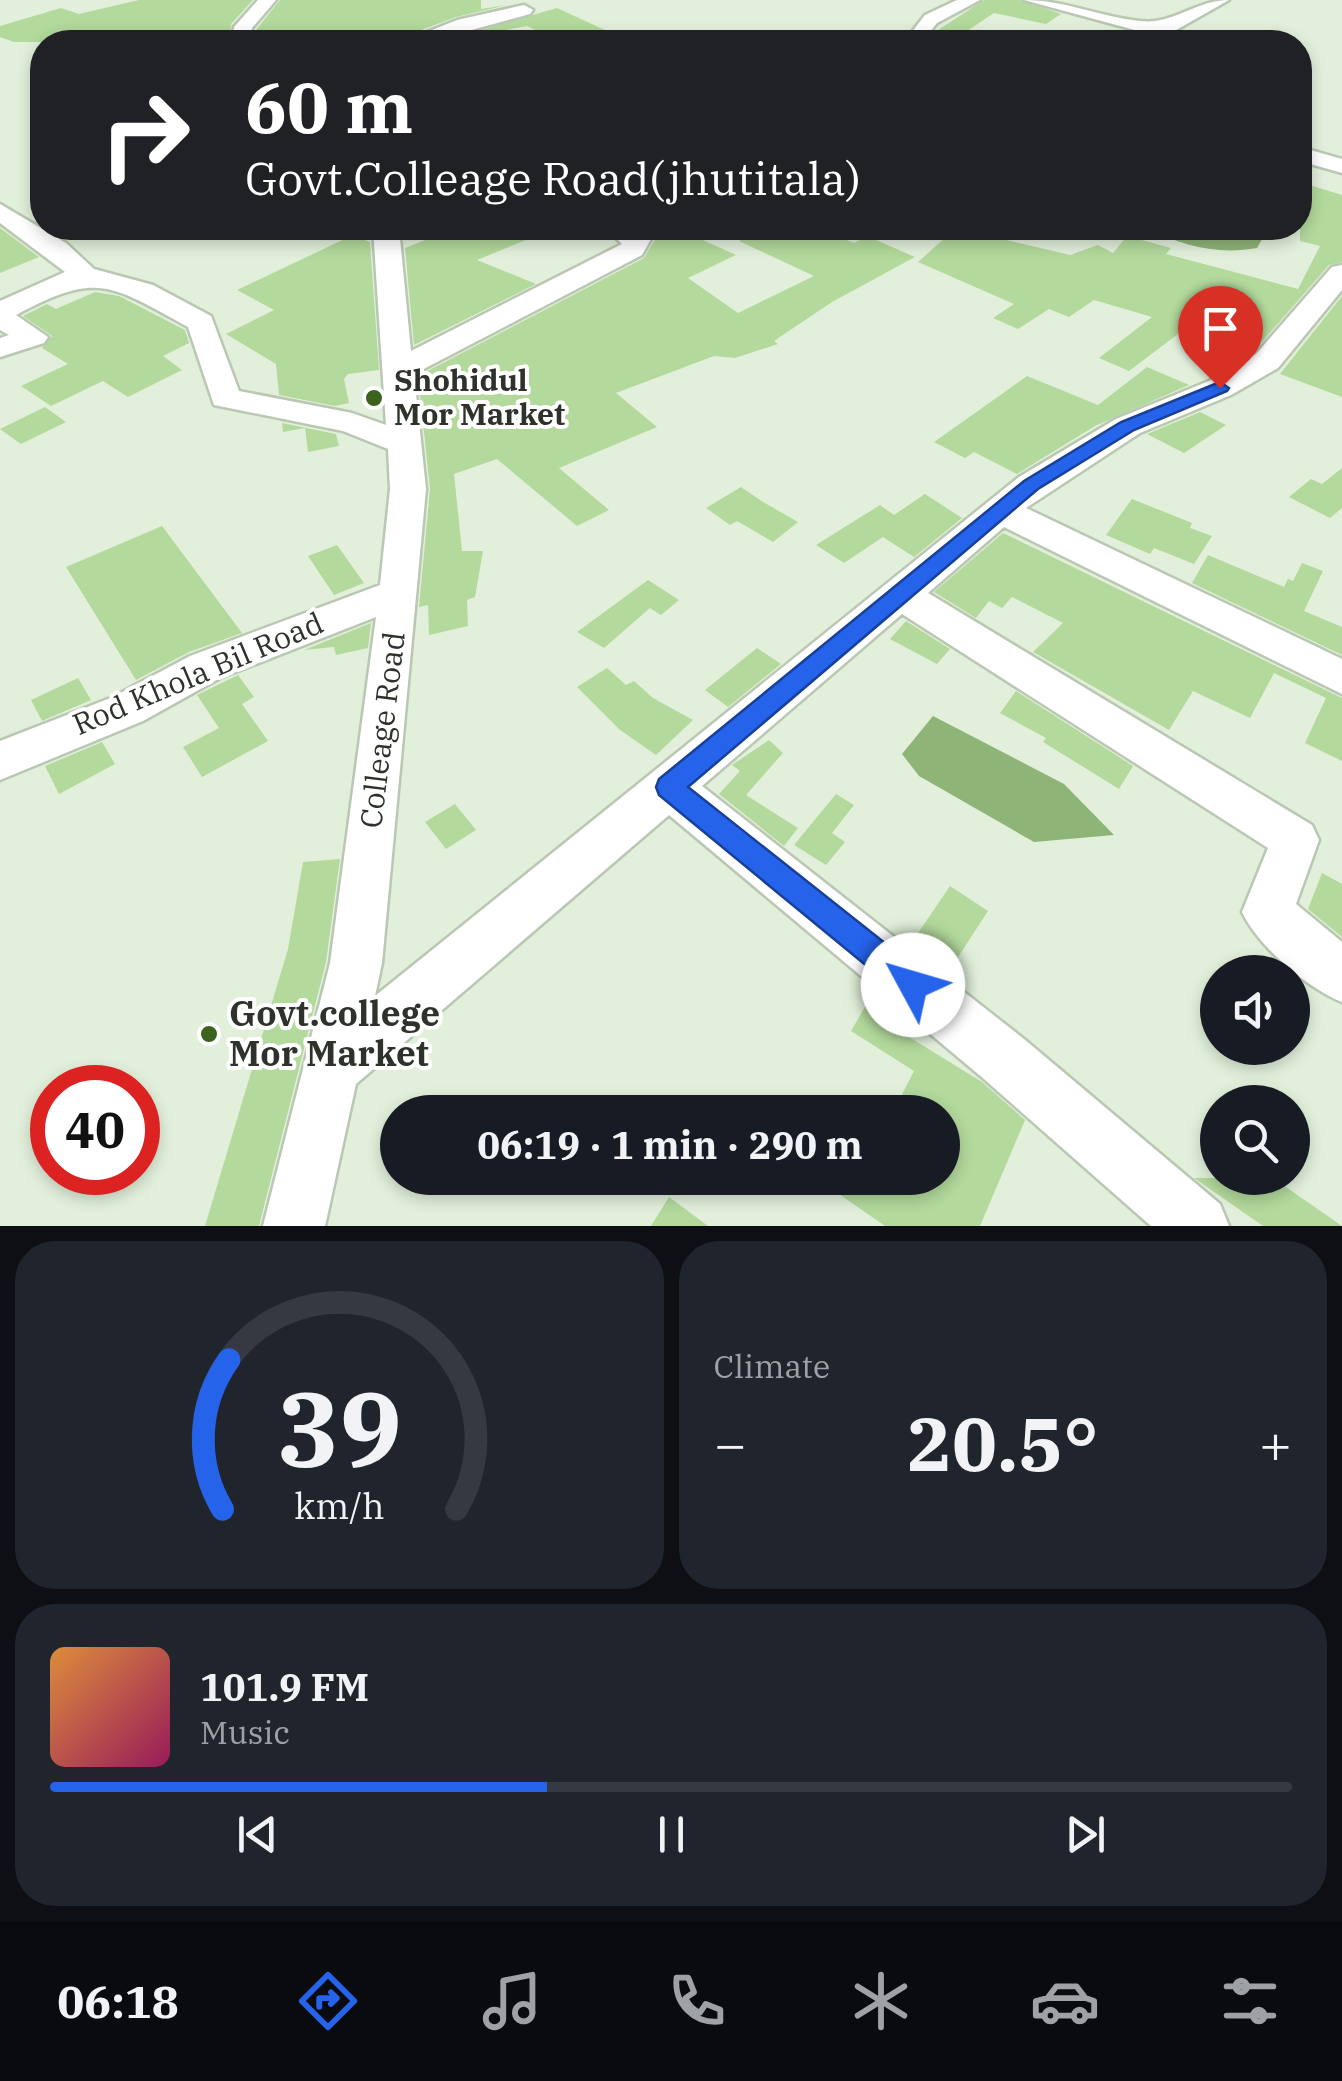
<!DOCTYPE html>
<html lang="en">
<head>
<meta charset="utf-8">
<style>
  body { margin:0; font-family:"IBM Plex Serif",serif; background:#20242c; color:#f1f3f6; height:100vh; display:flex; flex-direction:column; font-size:38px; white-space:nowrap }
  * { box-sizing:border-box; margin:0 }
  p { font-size:32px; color:#9ea1a6 }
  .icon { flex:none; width:55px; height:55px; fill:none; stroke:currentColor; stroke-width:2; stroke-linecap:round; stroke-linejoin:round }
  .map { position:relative; height:1226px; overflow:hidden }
  .panel { display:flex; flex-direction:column; gap:15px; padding:15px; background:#0d0f14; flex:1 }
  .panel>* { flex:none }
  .banner { position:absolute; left:30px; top:30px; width:1282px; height:210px; border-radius:40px; box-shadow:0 5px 15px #0003; background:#202124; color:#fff; overflow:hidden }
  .buttons { position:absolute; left:1200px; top:955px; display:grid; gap:20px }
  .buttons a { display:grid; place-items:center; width:110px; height:110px; border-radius:50%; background:#171b24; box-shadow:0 5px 15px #0003; font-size:50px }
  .speed { position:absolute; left:30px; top:1065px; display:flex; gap:20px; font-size:50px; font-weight:700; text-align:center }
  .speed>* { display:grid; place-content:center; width:130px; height:130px; border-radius:50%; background:#171b24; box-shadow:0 5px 15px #0003; line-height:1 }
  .speed .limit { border:15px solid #d22; background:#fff; color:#111 }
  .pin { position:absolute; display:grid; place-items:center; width:85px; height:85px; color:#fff; margin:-102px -42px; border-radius:50% 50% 50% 0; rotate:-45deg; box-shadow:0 0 10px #0007 }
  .pin .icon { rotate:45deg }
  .me { position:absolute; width:110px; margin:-55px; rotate:309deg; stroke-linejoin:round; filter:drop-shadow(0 0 8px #0008) }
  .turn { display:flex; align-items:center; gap:35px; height:210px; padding:0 50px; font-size:45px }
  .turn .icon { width:130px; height:130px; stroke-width:2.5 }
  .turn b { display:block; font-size:70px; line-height:85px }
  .big { font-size:75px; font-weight:700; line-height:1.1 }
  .panel .card { flex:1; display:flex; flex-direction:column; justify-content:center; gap:15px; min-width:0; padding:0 35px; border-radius:40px; background:#20242c }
  .panel .dial { align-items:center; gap:0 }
  .dial svg { height:260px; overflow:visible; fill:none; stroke:#363941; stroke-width:7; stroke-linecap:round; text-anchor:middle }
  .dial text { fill:#f1f3f6; stroke:none }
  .song { display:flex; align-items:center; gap:30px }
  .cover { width:120px; height:120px; border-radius:15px; background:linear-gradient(135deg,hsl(30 70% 55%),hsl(330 70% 35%)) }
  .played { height:10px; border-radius:5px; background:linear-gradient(90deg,#2563eb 40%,#363941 40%) }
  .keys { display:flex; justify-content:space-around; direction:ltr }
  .heat { display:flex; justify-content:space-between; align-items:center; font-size:55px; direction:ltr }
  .panel .tiles { flex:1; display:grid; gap:15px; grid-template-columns:1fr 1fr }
  .card:last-child { grid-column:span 2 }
  .trip { position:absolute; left:380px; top:1095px; width:580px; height:100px; border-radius:50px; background:#171b24; box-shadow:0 5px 15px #0003; font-weight:700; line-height:100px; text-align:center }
  .tab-bar { display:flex; height:160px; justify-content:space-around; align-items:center; background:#090b0e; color:#9ea1a6 }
  .tab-bar .icon { width:70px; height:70px }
  .tab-bar .on { color:#2563eb }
  .tab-bar b { font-size:45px; color:#f1f3f6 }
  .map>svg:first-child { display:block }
</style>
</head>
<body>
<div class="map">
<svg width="1342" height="1226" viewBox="0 0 1342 1226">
  <rect width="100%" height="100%" fill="#e2f0db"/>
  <g fill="#8fb478">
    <path d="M1147 228H1239L1264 236 1257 248C1217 255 1183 246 1147 228Z"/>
    <polygon points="933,716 1064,784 1114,835 1034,842 919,776 902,754"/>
  </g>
  <g fill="#b3d99c">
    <polygon points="139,0 253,0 231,24 229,42 14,42 0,37 0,26 61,8 79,14"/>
    <polygon points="280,0 481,0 481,9 507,5 456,17 389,42 254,42 256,30"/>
    <polygon points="984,0 1020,0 1061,14 1046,24 994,13 958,37 935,32"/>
    <polygon points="557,8 631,42 560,42 527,26 441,42"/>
    <polygon points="1300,182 1342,195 1342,262 1329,265 1254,351 1182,331 1129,371 1099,358 1152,317 1094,300 1069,317 1049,309 1018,329 993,318 1014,304 918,262 956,228 1070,255 1098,245 1113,253 1127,236 1171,248 1166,254 1298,289 1320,246 1300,241"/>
    <polygon points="0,228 39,257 0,273"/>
    <polygon points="456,228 466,233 479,228 555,228 477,260 536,284 414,345 405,248"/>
    <polygon points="676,228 736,255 688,278 738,313 814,276 739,241 768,228 794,228 818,238 829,233 854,243 867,236 915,257 832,302 774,341 778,344 735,358 714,356 616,393 657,427 559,468 609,510 577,526 497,459 454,474 462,551 483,551 475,597 467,600 468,626 429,635 428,605 419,607 430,489 418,376 644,258 654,241"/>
    <polygon points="353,235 370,242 379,370 348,374 344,379 349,403 335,406 279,395 276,364 226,334 274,310 237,290"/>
    <polygon points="95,292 119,296 185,330 189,343 163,356 182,370 128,397 103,381 51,406 21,386 68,364 42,348 52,336 23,316 47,304 56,309"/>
    <polygon points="1342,296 1342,397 1280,374"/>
    <polygon points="1147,367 1189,385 1095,426 1017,474 974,452 965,458 934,442 1027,376 1098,405"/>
    <polygon points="45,407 66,422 21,444 0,429"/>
    <polygon points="1200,412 1226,425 1184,453 1147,434"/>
    <polygon points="282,423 336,434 339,446 308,452 305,428 283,432"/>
    <polygon points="1342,468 1342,508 1330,518 1289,497 1311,479 1322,484"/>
    <polygon points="741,487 763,502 798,522 773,542 737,521 730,525 706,508"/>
    <polygon points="925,494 962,518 914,557 883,537 844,563 816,545 880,505 894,515"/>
    <polygon points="1132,499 1192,523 1190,528 1212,536 1194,564 1154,548 1150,554 1106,535"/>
    <polygon points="162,526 242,633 189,652 136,680 66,567"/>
    <polygon points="1003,533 1342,698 1342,761 1305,743 1326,698 1274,673 1250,718 1193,691 1169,730 1033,652 1063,623 1012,597 1002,608 989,601 976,618 934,592"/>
    <polygon points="337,545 364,583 334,595 308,556"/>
    <polygon points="1208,555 1284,587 1288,579 1293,581 1302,563 1323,571 1304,611 1342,627 1342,655 1192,583"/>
    <polygon points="648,580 679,600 661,615 650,608 604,648 577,632"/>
    <polygon points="906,621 950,649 937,664 890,639"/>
    <polygon points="371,623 368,648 336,655 334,647 304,650"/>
    <polygon points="757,648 781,664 728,707 705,690"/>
    <polygon points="607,668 626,685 634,681 653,698 693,720 656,755 620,730 577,687"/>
    <polygon points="238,675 254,697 242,704 268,741 202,777 183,747 219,728 197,695"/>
    <polygon points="78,678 91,700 42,721 31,700"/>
    <polygon points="1016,691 1133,766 1119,789 1043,742 1046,738 1000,713"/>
    <polygon points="769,740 783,753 746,795 798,828 784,846 719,794 740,771 732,765"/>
    <polygon points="102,742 115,764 59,794 45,766"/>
    <polygon points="836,794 854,805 832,833 845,842 826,865 794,845"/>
    <polygon points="455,804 476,830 446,849 425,822"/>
    <polygon points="340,859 326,962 259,1226 205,1226 288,949 303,862"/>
    <polygon points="1322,873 1342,884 1342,937 1308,909"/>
    <polygon points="950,886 988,911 951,968 912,942"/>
    <polygon points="874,991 908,1020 901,1032 982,1082 1025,1120 980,1226 885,1226 816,1178 942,1178 942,1112 893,1112 914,1071 851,1031"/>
    <polygon points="1194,1178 1273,1178 1342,1226 1263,1226"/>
    <polygon points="669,1197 708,1226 651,1226"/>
  </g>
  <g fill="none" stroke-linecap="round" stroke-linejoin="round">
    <g stroke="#bac7b3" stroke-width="5">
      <g id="minor">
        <polygon points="258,0 276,0 252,28 250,42 232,42 234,27"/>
        <polygon points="957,0 980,0 937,23 922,42 904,42 925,15"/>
        <path d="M1024 0C1065 0 1100 17 1140 21 1173 25 1196 0 1229 0L1155 42H1138L1146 33Z"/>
        <polygon points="524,5 533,10 530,14 428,42 402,42 457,20"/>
        <polygon points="1300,147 1342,159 1342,173 1300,161"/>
        <path d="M0 204 66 243 94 269 153 285 211 316 239 391 352 413 386 425 373 228H399L411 351 622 244 606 228H637L651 239 642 255 414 374 426 489 382 963 375 996 1019 477 1116 419 1209 381 1256 354 1332 267 1342 265V290L1278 368 1231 395 1140 433 1026 508 1342 659V694L1004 527 928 593 1312 825 1319 840 1296 904 1342 942V1002C1307 988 1258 946 1242 912L1268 848 902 614 702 786 1024 1039 1220 1204 1229 1226H1151L984 1079 669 815 356 1084 325 1226H263L330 963 376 617 220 678 143 721 0 780V741L113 697 190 656 380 585 390 489 388 449 343 431 214 405 188 327C109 284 98 271 16 315L48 337 44 343 0 357V338L9 335 0 330V301L65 272 0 223Z"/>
      </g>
    </g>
    <use href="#minor" fill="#fff" fill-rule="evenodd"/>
  </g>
  <polygon fill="#2563eb" stroke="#184099" stroke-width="2.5" points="1220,382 1229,388 1227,391 1134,430 1038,489 688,787 924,974 928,985 924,995 913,1000 902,995 659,795 656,787 659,779 1024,481 1121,422"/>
  <g fill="#3b631d" stroke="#fff" stroke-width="4">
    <circle cx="374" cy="398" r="10"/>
    <circle cx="209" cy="1034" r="10"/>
  </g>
  <g text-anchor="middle" stroke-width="8" stroke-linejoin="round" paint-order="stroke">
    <g font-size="30" font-weight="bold" fill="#2d322a" stroke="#fff" text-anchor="start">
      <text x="394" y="391">Shohidul<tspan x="394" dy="34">Mor Market</tspan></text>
    </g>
    <g font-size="30" fill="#2d322a" stroke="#fff">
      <text transform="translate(198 674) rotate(-23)" y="10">Rod Khola Bil Road</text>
      <text transform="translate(383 730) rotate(-83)" y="10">Colleage Road</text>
    </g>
    <g font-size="35" font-weight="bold" fill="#2d322a" stroke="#fff" text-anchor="start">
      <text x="229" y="1026">Govt.college<tspan x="229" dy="40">Mor Market</tspan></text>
    </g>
  </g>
</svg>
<div class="buttons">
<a><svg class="icon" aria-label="sound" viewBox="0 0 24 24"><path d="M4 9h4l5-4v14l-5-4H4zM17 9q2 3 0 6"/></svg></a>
<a><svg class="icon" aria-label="search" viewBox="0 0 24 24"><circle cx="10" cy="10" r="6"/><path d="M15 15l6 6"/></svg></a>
</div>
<div class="speed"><div class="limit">40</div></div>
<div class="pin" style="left:1220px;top:388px;background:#d93025"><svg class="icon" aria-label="arrive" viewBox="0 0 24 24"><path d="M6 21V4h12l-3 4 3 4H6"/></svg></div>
<svg class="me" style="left:913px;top:985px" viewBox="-20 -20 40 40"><circle r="19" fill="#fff"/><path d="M0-13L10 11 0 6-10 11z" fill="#2563eb"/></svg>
<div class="trip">06:19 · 1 min · 290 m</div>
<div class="banner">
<div class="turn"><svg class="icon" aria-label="right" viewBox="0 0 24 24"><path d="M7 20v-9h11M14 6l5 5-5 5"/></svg><div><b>60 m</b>Govt.Colleage Road(jhutitala)</div></div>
</div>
</div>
<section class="panel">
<div class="tiles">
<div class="card dial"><svg viewBox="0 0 100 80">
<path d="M14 69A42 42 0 1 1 86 69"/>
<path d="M14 69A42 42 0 0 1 16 23" stroke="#2563eb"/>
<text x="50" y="56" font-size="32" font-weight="700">39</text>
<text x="50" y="72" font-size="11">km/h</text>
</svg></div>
<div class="card"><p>Climate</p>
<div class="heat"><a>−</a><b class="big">20.5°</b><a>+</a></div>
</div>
<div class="card">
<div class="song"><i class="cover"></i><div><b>101.9 FM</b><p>Music</p></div></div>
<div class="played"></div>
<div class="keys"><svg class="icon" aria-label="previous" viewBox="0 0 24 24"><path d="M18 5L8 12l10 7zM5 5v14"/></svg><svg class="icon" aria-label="pause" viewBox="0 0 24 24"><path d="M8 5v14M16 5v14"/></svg><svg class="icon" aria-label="next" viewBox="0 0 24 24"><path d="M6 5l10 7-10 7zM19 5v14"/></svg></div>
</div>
</div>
</section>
<nav class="tab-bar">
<b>06:18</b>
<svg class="icon on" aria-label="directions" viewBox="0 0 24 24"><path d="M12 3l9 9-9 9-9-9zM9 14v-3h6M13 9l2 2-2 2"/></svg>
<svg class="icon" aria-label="music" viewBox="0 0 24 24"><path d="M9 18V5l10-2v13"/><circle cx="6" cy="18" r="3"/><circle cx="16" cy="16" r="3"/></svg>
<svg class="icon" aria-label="phone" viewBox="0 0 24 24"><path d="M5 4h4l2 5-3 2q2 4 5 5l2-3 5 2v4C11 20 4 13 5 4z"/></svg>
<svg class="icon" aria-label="climate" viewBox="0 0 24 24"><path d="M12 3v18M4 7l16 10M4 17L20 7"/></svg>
<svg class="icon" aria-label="car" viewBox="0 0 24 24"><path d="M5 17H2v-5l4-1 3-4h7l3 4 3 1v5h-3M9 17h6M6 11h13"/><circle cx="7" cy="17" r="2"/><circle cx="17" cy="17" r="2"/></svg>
<svg class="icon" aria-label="filters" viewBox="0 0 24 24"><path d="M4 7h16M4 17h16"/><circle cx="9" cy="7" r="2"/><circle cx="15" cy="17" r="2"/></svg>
</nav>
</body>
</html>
